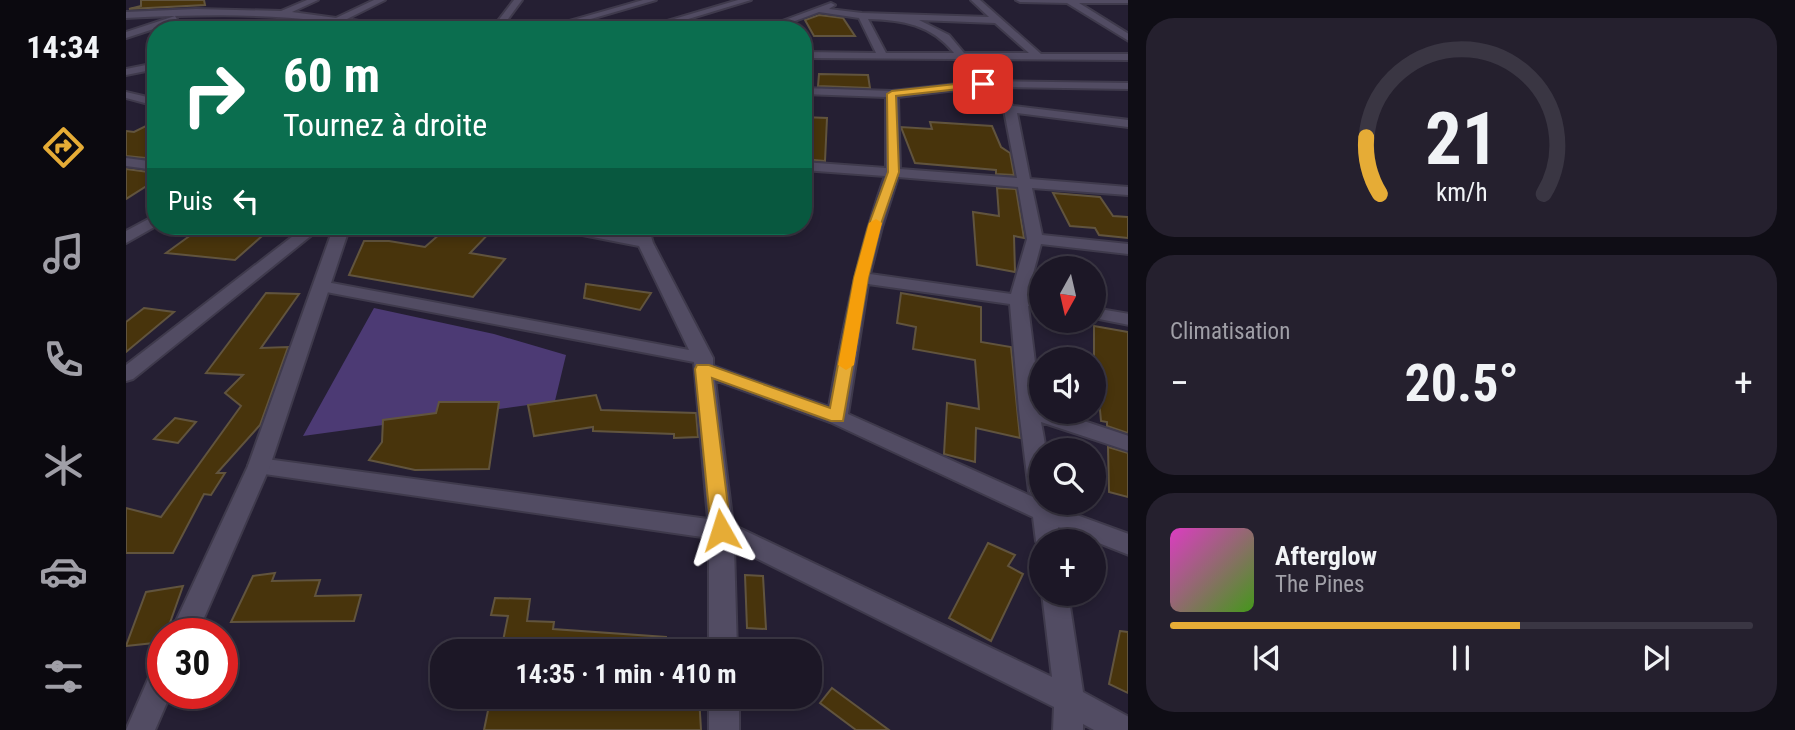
<!DOCTYPE html>
<html lang="fr">
<head>
<meta charset="utf-8">
<style>
  body { margin:0; font-family:"Roboto Condensed",sans-serif; background:#25202e; color:#f1f3f6; height:100vh; display:flex; flex-direction:column; font-size:26px; white-space:nowrap }
  * { box-sizing:border-box; margin:0 }
  p { font-size:23px; color:#a09fa7 }
  .icon { flex:none; width:38px; height:38px; fill:none; stroke:currentColor; stroke-width:2; stroke-linecap:round; stroke-linejoin:round }
  .map { position:relative; flex:1; overflow:hidden }
  .side { display:flex; flex-direction:column; gap:18px; padding:18px; background:#0f0d15; width:667px }
  .side>* { flex:none }
  .guide { position:absolute; left:21px; top:21px; width:665px; height:214px; border-radius:28px; box-shadow:0 4px 10px #0003,0 0 0 2px #3a3643; background:#0b6e4f; color:#fff; overflow:hidden }
  .needle { width:46px; rotate:188deg }
  .tools { position:absolute; left:903px; top:256px; display:grid; gap:14px }
  .tools a { display:grid; place-items:center; width:77px; height:77px; border-radius:50%; background:#1c1726; box-shadow:0 4px 10px #0003,0 0 0 2px #3a3643; font-size:35px }
  .speed { position:absolute; left:21px; top:618px; display:flex; gap:14px; font-size:35px; font-weight:700; text-align:center }
  .speed>* { display:grid; place-content:center; width:91px; height:91px; border-radius:50%; background:#1c1726; box-shadow:0 4px 10px #0003,0 0 0 2px #3a3643; line-height:1 }
  .speed .limit { border:10px solid #d22; background:#fff; color:#111 }
  .pin { position:absolute; display:grid; place-items:center; width:60px; height:60px; color:#fff; margin:-30px; border-radius:14px; box-shadow:0 4px 10px #0006 }
  .me { position:absolute; width:77px; margin:-38px; rotate:354deg; stroke-linejoin:round; filter:drop-shadow(0 0 5px #0008) }
  .turn { display:flex; align-items:center; gap:24px; height:147px; padding:0 21px; font-size:32px }
  .turn .icon { width:91px; height:91px; stroke-width:2.5 }
  .turn b { display:block; font-size:49px; line-height:60px }
  .then { display:flex; align-items:center; height:66px; padding:0 21px; background:#0003; gap:14px; font-size:26px }
  .big { font-size:52px; font-weight:700; line-height:1.1 }
  .side .card { flex:1; display:flex; flex-direction:column; justify-content:center; gap:10px; min-width:0; padding:0 24px; border-radius:28px; background:#25202e }
  .side .dial { align-items:center; gap:0 }
  .dial svg { height:182px; overflow:visible; fill:none; stroke:#3a3643; stroke-width:7; stroke-linecap:round; text-anchor:middle }
  .dial text { fill:#f1f3f6; stroke:none }
  .song { display:flex; align-items:center; gap:21px }
  .cover { width:84px; height:84px; border-radius:10px; background:linear-gradient(135deg,hsl(310 70% 55%),hsl(100 70% 35%)) }
  .played { height:7px; border-radius:4px; background:linear-gradient(90deg,#e6ac36 60%,#3a3643 60%) }
  .keys { display:flex; justify-content:space-around; direction:ltr }
  .heat { display:flex; justify-content:space-between; align-items:center; font-size:38px; direction:ltr }
  .trip { position:absolute; left:304px; top:639px; width:392px; height:70px; border-radius:28px; background:#1c1726; box-shadow:0 4px 10px #0003,0 0 0 2px #3a3643; font-weight:700; line-height:70px; text-align:center }
  main { display:flex; flex:1; min-height:0 }
  .tabs { display:flex; flex-direction:column; width:126px; justify-content:space-around; align-items:center; background:#0b090f; color:#a09fa7 }
  .tabs .icon { width:49px; height:49px }
  .tabs .on { color:#e6ac36 }
  .tabs b { font-size:32px; color:#f1f3f6 }
  .map>svg:first-child { display:block }
</style>
</head>
<body>
<main>
<nav class="tabs">
<b>14:34</b>
<svg class="icon on" aria-label="directions" viewBox="0 0 24 24"><path d="M12 3l9 9-9 9-9-9zM9 14v-3h6M13 9l2 2-2 2"/></svg>
<svg class="icon" aria-label="music" viewBox="0 0 24 24"><path d="M9 18V5l10-2v13"/><circle cx="6" cy="18" r="3"/><circle cx="16" cy="16" r="3"/></svg>
<svg class="icon" aria-label="phone" viewBox="0 0 24 24"><path d="M5 4h4l2 5-3 2q2 4 5 5l2-3 5 2v4C11 20 4 13 5 4z"/></svg>
<svg class="icon" aria-label="climate" viewBox="0 0 24 24"><path d="M12 3v18M4 7l16 10M4 17L20 7"/></svg>
<svg class="icon" aria-label="car" viewBox="0 0 24 24"><path d="M5 17H2v-5l4-1 3-4h7l3 4 3 1v5h-3M9 17h6M6 11h13"/><circle cx="7" cy="17" r="2"/><circle cx="17" cy="17" r="2"/></svg>
<svg class="icon" aria-label="filters" viewBox="0 0 24 24"><path d="M4 7h16M4 17h16"/><circle cx="9" cy="7" r="2"/><circle cx="15" cy="17" r="2"/></svg>
</nav>
<div class="map">
<svg width="1003" height="730" viewBox="0 0 1003 730">
  <rect width="100%" height="100%" fill="#251f33"/>
  <polygon fill="#4c3a74" points="248,308 368,334 440,355 428,405 402,405 177,436"/>
  <g fill="#48340c" stroke="#61543e" stroke-width="2">
    <polygon points="15,0 78,0 79,5 3,9 15,6"/>
    <polygon points="693,15 717,18 729,36 688,36 679,20"/>
    <polygon points="693,74 742,75 744,88 692,86"/>
    <polygon points="677,117 701,118 699,161 677,159"/>
    <polygon points="30,121 30,159 0,156 0,131 8,132"/>
    <polygon points="804,122 866,126 875,147 884,153 888,175 870,174 870,170 789,163 775,127 806,129"/>
    <polygon points="0,169 30,173 30,180 0,199"/>
    <polygon points="871,188 890,189 898,238 888,236 889,272 851,265 847,212 873,216"/>
    <polygon points="927,193 974,197 987,216 1002,217 1002,238 973,235 969,228 944,226"/>
    <polygon points="108,226 145,228 109,260 40,253 69,232 95,236"/>
    <polygon points="323,226 370,226 344,253 379,259 347,297 223,275 238,241 263,241 299,247"/>
    <polygon points="460,284 525,293 514,310 458,298"/>
    <polygon points="140,293 173,294 135,348 162,347 134,425 91,473 99,473 85,495 78,494 47,553 0,553 0,508 35,517 115,406 99,393 117,375 80,373"/>
    <polygon points="775,293 855,307 855,342 885,347 894,438 850,428 849,462 818,454 821,403 853,409 849,360 787,349 790,327 771,323"/>
    <polygon points="18,308 48,312 0,352 0,322"/>
    <polygon points="968,326 1002,332 1002,433 981,426 981,422 975,421 972,388 968,387"/>
    <polygon points="470,395 475,410 570,413 572,437 548,438 548,434 467,431 467,427 408,436 402,405"/>
    <polygon points="313,402 373,402 363,469 289,470 243,460 256,442 257,420 310,413"/>
    <polygon points="49,418 70,422 52,443 28,439"/>
    <polygon points="982,447 1002,453 1002,497 983,492"/>
    <polygon points="862,543 889,555 882,566 897,574 865,641 823,618"/>
    <polygon points="149,573 146,581 194,580 189,596 235,595 228,621 105,622 127,576"/>
    <polygon points="619,575 637,576 640,629 621,628"/>
    <polygon points="57,586 40,634 37,634 37,642 0,646 20,592"/>
    <polygon points="369,598 404,599 401,621 428,622 427,629 540,637 540,651 375,651 382,616 365,615"/>
    <polygon points="994,631 1002,632 1002,693 983,684"/>
    <polygon points="706,688 763,730 730,730 694,703"/>
    <polygon points="365,696 573,696 575,730 358,730"/>
  </g>
  <g fill="none" stroke-linecap="round" stroke-linejoin="round">
    <g stroke="#3f3a4c" stroke-width="4">
      <g id="minor">
        <path d="M181 0H192L166 12 210 18 248 0H259L221 19 286 30C262 30 239 25 214 24 200 23 185 30 171 30L197 21C132 13 66 15 0 18V12L70 9 155 11Z"/>
        <polygon points="517,0 530,0 427,30 412,30"/>
        <polygon points="612,0 625,0 526,30 511,30"/>
        <path d="M845 0H854L915 54H1003V60L842 59 860 81 1003 83V89L867 87 887 106 1003 120V127L891 113 904 179 1003 187V195L906 188 916 235 1003 244V254L915 244 901 296 915 298V308L902 306 915 411H928L1003 436V451L915 422 920 450H915V502H928L929 507 1003 534V555L932 527 934 541H915L913 548 910 541 907 517 704 422 589 380 607 525 926 677 916 593H942L957 692 1003 717V730H968L957 724V730H927L928 707 608 547 611 651H583V538L125 472 122 466 125 460 133 458 582 519 568 362 195 291 187 286 195 281 563 350 513 246 436 231 428 226H457L510 236 508 226H522L527 243 587 358V366L703 407C717 328 732 252 759 176L677 170V162L760 168V97L677 94V88L766 91 850 82 832 59 677 58V52L750 53 733 18 693 12 645 30H632L705 3 709 5 703 9 736 13 863 17ZM742 19C776 20 805 24 828 53H760ZM793 20 869 23 903 53H838L823 35ZM855 87 878 110 891 178 774 169 772 97ZM772 177 892 187 901 239 885 294 744 274 756 227ZM742 284 884 304 893 410 903 491 907 497 722 414Z"/>
        <polygon points="890,0 1003,0 1003,3 953,3 1003,34 1003,41 941,3 894,2"/>
        <polygon points="49,16 52,21 0,38 0,32"/>
        <polygon points="30,63 30,69 0,75 0,69"/>
        <polygon points="0,92 30,99 30,106 0,98"/>
        <polygon points="0,158 30,162 30,170 0,166"/>
        <polygon points="30,215 30,226 0,243 0,231"/>
        <polygon points="180,226 197,226 7,379 0,381 0,365"/>
        <polygon points="968,308 1003,314 1003,325 968,318"/>
        <rect x="583" y="696" width="30" height="34"/>
      </g>
    </g>
    <g stroke="#3f3a4c" stroke-width="4">
      <g id="secondary">
        <polygon points="388,0 396,0 374,30 365,30"/>
        <polygon points="208,226 224,226 144,466 71,634 44,634 122,466"/>
        <polygon points="37,664 37,693 45,693 29,730 0,730 27,668"/>
      </g>
    </g>
    <use href="#minor" fill="#524c63" fill-rule="evenodd"/>
    <use href="#secondary" fill="#524c63" fill-rule="evenodd"/>
  </g>
  <polygon fill="#e6ac36" stroke="#967023" stroke-width="2" points="857,81 860,82 860,86 770,96 773,172 754,227 742,278 717,421 705,421 586,378 605,530 602,536 595,538 588,536 585,530 569,369 571,365 583,365 704,408 728,278 742,227 762,172 761,94 766,91"/>
  <polygon fill="#f59e0b" points="750,219 756,223 742,278 728,365 720,370 712,365 728,278 743,223"/>
</svg>
<div class="tools">
<a><svg class="needle" viewBox="-14 -14 28 28"><path d="M0-13l5 13h-10z" fill="#e53935"/><path d="M0 13l5-13h-10z" fill="#a09fa7"/></svg></a>
<a><svg class="icon" aria-label="sound" viewBox="0 0 24 24"><path d="M4 9h4l5-4v14l-5-4H4zM17 9q2 3 0 6"/></svg></a>
<a><svg class="icon" aria-label="search" viewBox="0 0 24 24"><circle cx="10" cy="10" r="6"/><path d="M15 15l6 6"/></svg></a>
<a>+</a>
</div>
<div class="speed"><div class="limit">30</div></div>
<div class="pin" style="left:857px;top:84px;background:#d93025"><svg class="icon" aria-label="arrive" viewBox="0 0 24 24"><path d="M6 21V4h12l-3 4 3 4H6"/></svg></div>
<svg class="me" style="left:595px;top:530px" viewBox="-20 -20 40 40"><path d="M0-17L14 15 0 8-14 15z" fill="#e6ac36" stroke="#fff" stroke-width="4"/></svg>
<div class="trip">14:35 · 1 min · 410 m</div>
<div class="guide">
<div class="turn"><svg class="icon" aria-label="right" viewBox="0 0 24 24"><path d="M7 20v-9h11M14 6l5 5-5 5"/></svg><div><b>60 m</b>Tournez à droite</div></div>
<div class="then">Puis<svg class="icon" aria-label="left" viewBox="0 0 24 24"><path d="M17 20v-9H6M10 6l-5 5 5 5"/></svg></div>
</div>
</div>
<section class="side">
<div class="card dial"><svg viewBox="0 0 100 80">
<path d="M14 69A42 42 0 1 1 86 69"/>
<path d="M14 69A42 42 0 0 1 8 44" stroke="#e6ac36"/>
<text x="50" y="56" font-size="32" font-weight="700">21</text>
<text x="50" y="72" font-size="11">km/h</text>
</svg></div>
<div class="card"><p>Climatisation</p>
<div class="heat"><a>−</a><b class="big">20.5°</b><a>+</a></div>
</div>
<div class="card">
<div class="song"><i class="cover"></i><div><b>Afterglow</b><p>The Pines</p></div></div>
<div class="played"></div>
<div class="keys"><svg class="icon" aria-label="previous" viewBox="0 0 24 24"><path d="M18 5L8 12l10 7zM5 5v14"/></svg><svg class="icon" aria-label="pause" viewBox="0 0 24 24"><path d="M8 5v14M16 5v14"/></svg><svg class="icon" aria-label="next" viewBox="0 0 24 24"><path d="M6 5l10 7-10 7zM19 5v14"/></svg></div>
</div>
</section>
</main>
</body>
</html>
